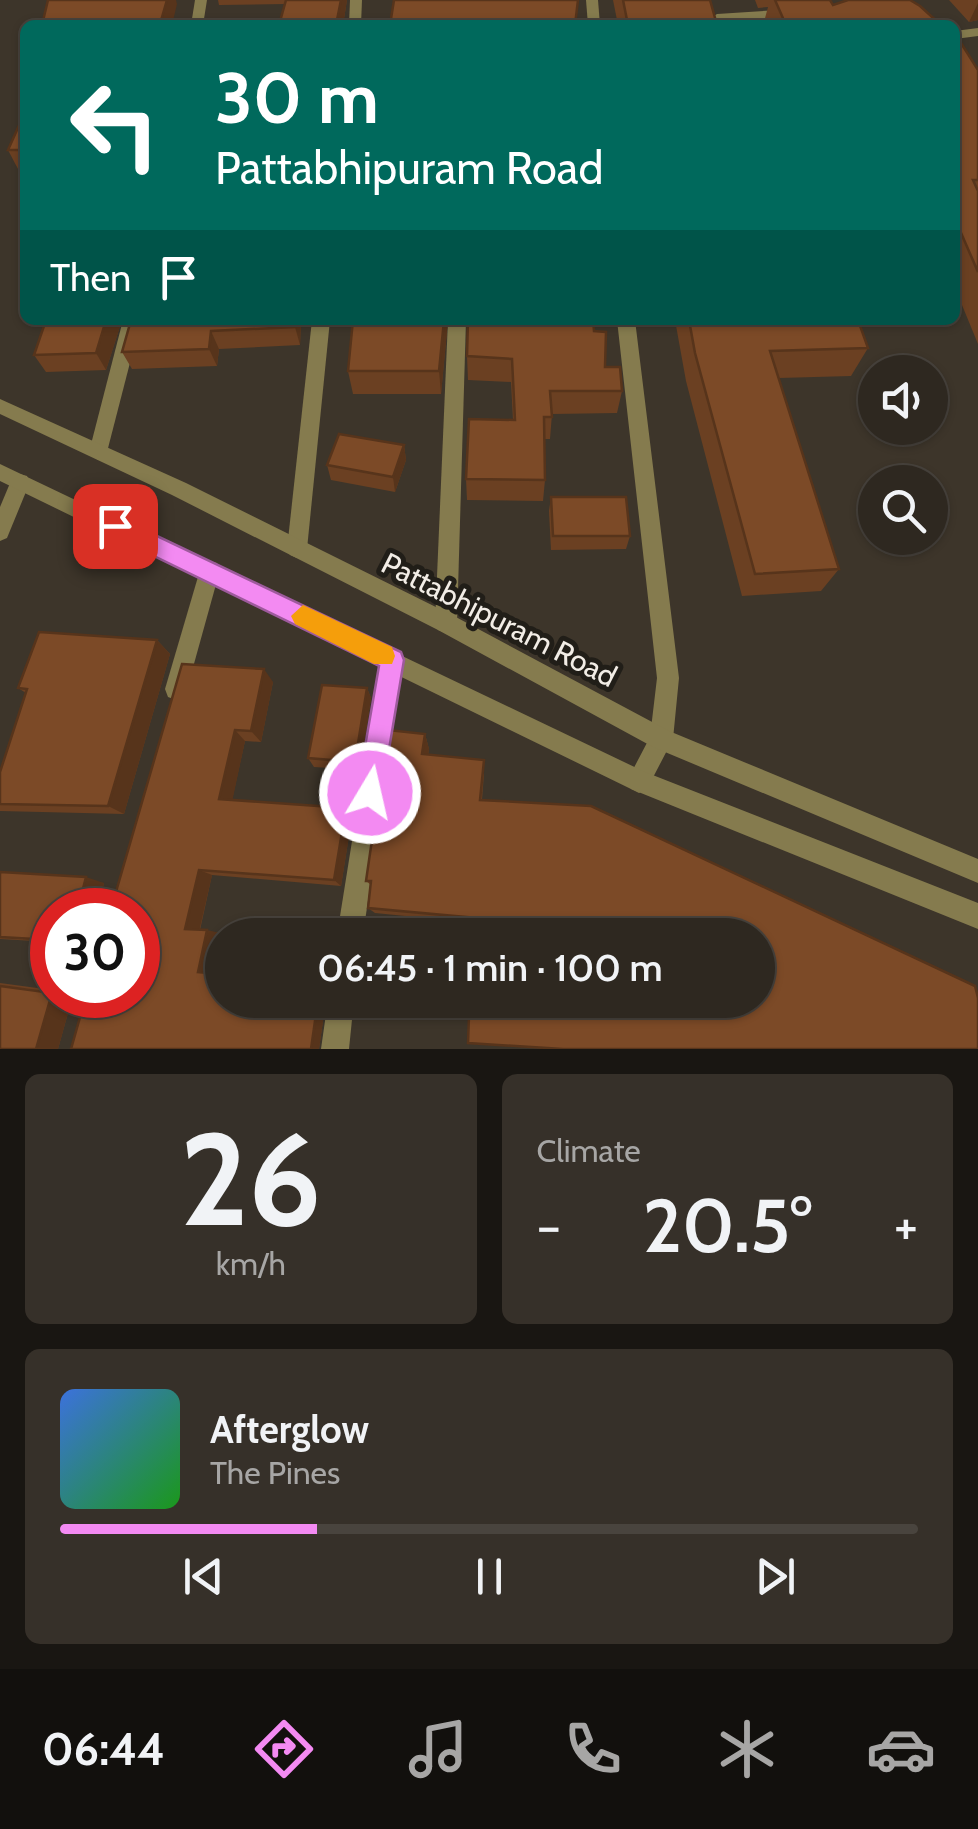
<!DOCTYPE html>
<html lang="en">
<head>
<meta charset="utf-8">
<style>
  body { margin:0; font-family:Cabin,sans-serif; background:#363029; color:#f1f3f6; height:100vh; display:flex; flex-direction:column; font-size:38px; white-space:nowrap }
  * { box-sizing:border-box; margin:0 }
  p { font-size:32px; color:#a7a6a5 }
  .icon { flex:none; width:55px; height:55px; fill:none; stroke:currentColor; stroke-width:2; stroke-linecap:round; stroke-linejoin:round }
  .map { position:relative; height:1049px; overflow:hidden }
  .side { display:flex; flex-direction:column; gap:25px; padding:25px; background:#191612; flex:1 }
  .side>* { flex:none }
  .hud { position:absolute; left:20px; top:20px; width:940px; height:305px; border-radius:15px; box-shadow:0 2px 8px #0004,0 0 0 2px #49443e; background:#00695c; color:#fff; overflow:hidden }
  .controls { position:absolute; left:858px; top:355px; display:grid; gap:20px }
  .controls a { display:grid; place-items:center; width:90px; height:90px; border-radius:50%; background:#2e2820; box-shadow:0 2px 8px #0004,0 0 0 2px #49443e; font-size:50px }
  .speed { position:absolute; left:30px; top:888px; display:flex; gap:20px; font-size:50px; font-weight:700; text-align:center }
  .speed>* { display:grid; place-content:center; width:130px; height:130px; border-radius:50%; background:#2e2820; box-shadow:0 2px 8px #0004,0 0 0 2px #49443e; line-height:1 }
  .speed .limit { border:15px solid #d22; background:#fff; color:#111 }
  .pin { position:absolute; display:grid; place-items:center; width:85px; height:85px; color:#fff; margin:-42px; border-radius:20px; box-shadow:0 5px 15px #0006 }
  .me { position:absolute; width:110px; margin:-55px; rotate:9deg; stroke-linejoin:round; filter:drop-shadow(0 0 8px #0008) }
  .turn { display:flex; align-items:center; gap:35px; height:210px; padding:0 30px; font-size:45px }
  .turn .icon { width:130px; height:130px; stroke-width:2.5 }
  .turn b { display:block; font-size:70px; line-height:85px }
  .then { display:flex; align-items:center; height:95px; padding:0 30px; background:#0003; gap:20px; font-size:38px }
  .big { font-size:75px; font-weight:600; line-height:1.1 }
  .side .tile { flex:1; display:flex; flex-direction:column; justify-content:center; gap:15px; min-width:0; padding:0 35px; border-radius:15px; background:#363029 }
  .side .dial { align-items:center; gap:0 }
  .dial b { font-size:130px; line-height:1 }
  .song { display:flex; align-items:center; gap:30px }
  .cover { width:120px; height:120px; border-radius:15px; background:linear-gradient(135deg,hsl(220 70% 55%),hsl(120 70% 35%)) }
  .played { height:10px; border-radius:5px; background:linear-gradient(90deg,#f38af2 30%,#49443e 30%) }
  .keys { display:flex; justify-content:space-around; direction:ltr }
  .heat { display:flex; justify-content:space-between; align-items:center; font-size:55px; direction:ltr }
  .side .tiles { flex:1; display:grid; gap:25px; grid-template-columns:1fr 1fr }
  .tile:last-child { grid-column:span 2 }
  .trip { position:absolute; left:205px; top:918px; width:570px; height:100px; border-radius:50px; background:#2e2820; box-shadow:0 2px 8px #0004,0 0 0 2px #49443e; font-weight:600; line-height:100px; text-align:center }
  .menu { display:flex; height:160px; justify-content:space-around; align-items:center; background:#12100d; color:#a7a6a5 }
  .menu .icon { width:70px; height:70px }
  .menu .current { color:#f38af2 }
  .menu b { font-size:45px; color:#f1f3f6 }
  .map>svg:first-child { display:block }
</style>
</head>
<body>
<div class="map">
<svg width="978" height="1049" viewBox="0 0 978 1049">
  <rect width="100%" height="100%" fill="#3d352a"/>
  <g fill="none" stroke-linecap="round" stroke-linejoin="round">
    <g fill="#857b4e" fill-rule="evenodd">
      <polygon points="195,0 207,0 203,25 191,25"/>
      <polygon points="350,0 362,0 361,25 349,25"/>
      <polygon points="586,0 598,0 600,25 588,25"/>
      <polygon points="793,9 799,13 798,16 725,21 726,25 714,25 711,18 717,14"/>
      <polygon points="978,28 978,36 955,39 955,31"/>
      <polygon points="123,320 141,320 107,452 98,460 89,452"/>
      <polygon points="312,320 330,320 307,549 304,555 297,558 290,555 287,549"/>
      <polygon points="448,320 466,320 457,623 454,630 446,633 438,630 435,623"/>
      <polygon points="617,320 635,320 679,678 673,739 647,789 639,793 631,789 627,781 650,737 657,678"/>
      <polygon points="20,474 27,476 30,482 7,538 0,541 0,507 13,476"/>
      <polygon points="210,561 217,563 220,570 187,689 184,697 176,700 168,697 165,689 200,570 203,563"/>
      <polygon points="392,650 400,653 403,660 363,935 337,935 381,660 384,653"/>
      <polygon points="328,1000 354,1000 349,1049 321,1049"/>
    </g>
    <g fill="#857b4e" fill-rule="evenodd">
      <polygon points="0,399 186,483 454,616 669,731 978,859 978,883 653,747 438,630 172,495 0,414"/>
      <polygon points="0,464 645,772 978,903 978,929 631,789 0,481"/>
    </g>
  </g>
  <g fill="#6b4022">
    <polygon points="218,0 347,0 343,25 279,25 285,4 219,5"/>
    <polygon points="613,0 710,0 717,25 618,25"/>
    <polygon points="755,0 830,0 833,5 941,25 765,25 764,22 768,7 758,8"/>
    <polygon points="949,0 978,0 978,20 969,22"/>
    <polygon points="955,37 978,70 978,344 955,288"/>
    <polygon points="25,112 25,169 18,169 8,150"/>
    <polygon points="122,320 106,370 46,372 34,355"/>
    <polygon points="131,320 301,320 300,345 219,349 217,366 132,369 122,352"/>
    <polygon points="353,320 448,320 441,394 353,394 348,371"/>
    <polygon points="675,320 858,320 868,348 851,376 779,378 839,569 821,591 742,596 686,381"/>
    <polygon points="594,331 605,367 622,391 617,413 552,414 550,439 545,439 545,480 543,501 467,500 466,479 513,420 511,382 468,380 467,356"/>
    <polygon points="404,445 406,460 395,492 331,480 327,465"/>
    <polygon points="551,497 630,536 626,549 551,550 549,511"/>
    <polygon points="157,640 170,654 124,814 0,811 0,772 26,693 18,688"/>
    <polygon points="182,664 273,682 261,742 245,741 232,800 346,808 352,817 341,886 212,875 200,930 220,933 212,973 326,1000 319,1049 71,1049 138,910 52,910 52,942 0,939 0,872 104,883 98,909 111,909"/>
    <polygon points="367,688 371,698 360,770 314,767 308,758"/>
    <polygon points="425,734 429,749 428,755 484,774 482,800 758,1000 476,923 375,913 368,908 371,885 366,881"/>
    <polygon points="0,983 52,990 52,995 73,995 58,1049 0,1049"/>
  </g>
  <g fill="#57341b">
    <polygon points="167,0 176,0 177,4 172,25 161,25"/>
    <polygon points="341,0 347,0 343,25 336,25"/>
    <polygon points="978,3 978,20 969,22"/>
    <polygon points="106,320 122,320 106,370 96,353"/>
    <polygon points="295,320 301,320 300,345 295,327"/>
    <polygon points="444,320 448,320 441,394 439,371"/>
    <polygon points="211,331 219,349 217,366 209,349"/>
    <polygon points="404,445 406,460 395,492 393,477"/>
    <polygon points="157,640 170,654 124,814 108,806"/>
    <polygon points="264,669 273,682 261,742 251,731"/>
    <polygon points="367,688 371,698 360,770 355,762"/>
    <polygon points="235,730 245,741 231,807 219,799"/>
    <polygon points="425,734 429,749 426,769 422,754"/>
    <polygon points="346,808 352,817 341,886 334,880"/>
    <polygon points="199,870 212,875 199,932 185,929"/>
    <polygon points="86,877 104,883 98,910 78,908"/>
    <polygon points="207,930 220,933 212,973 198,972"/>
    <polygon points="52,995 73,995 58,1049 36,1049"/>
    <polygon points="318,1000 326,1000 319,1049 311,1049"/>
  </g>
  <g fill="#7c4a27" stroke="#57341b" stroke-width="2.5">
    <polygon points="48,0 167,0 160,24 42,25"/>
    <polygon points="286,0 341,0 336,25 279,25"/>
    <polygon points="394,0 578,0 575,25 390,25"/>
    <polygon points="623,0 710,0 717,25 628,25"/>
    <polygon points="775,0 830,0 833,5 848,0 910,0 920,6 941,25 786,25"/>
    <polygon points="955,37 961,43 978,70 978,180 973,180 978,191 978,272 955,219"/>
    <polygon points="25,112 25,150 8,150"/>
    <polygon points="46,320 106,320 96,353 34,355"/>
    <polygon points="131,320 295,320 295,327 211,331 209,349 122,352"/>
    <polygon points="353,320 444,320 439,371 348,371"/>
    <polygon points="468,320 593,320 594,331 606,332 605,367 620,367 622,391 550,391 552,417 544,417 545,480 466,479 469,419 515,420 512,359 467,356"/>
    <polygon points="689,320 858,320 868,348 770,351 839,569 755,574 695,353"/>
    <polygon points="339,434 404,445 393,477 327,465"/>
    <polygon points="551,497 626,497 630,536 553,536"/>
    <polygon points="39,632 157,640 108,806 0,804 0,772 27,689 18,688"/>
    <polygon points="182,664 264,669 251,731 235,730 219,799 346,808 334,880 199,870 185,929 207,930 198,972 222,974 222,1000 318,1000 311,1049 71,1049 86,996 85,995 138,995 138,910 52,910 52,940 0,937 0,872 86,877 78,908 111,909"/>
    <polygon points="322,685 367,688 355,762 308,758"/>
    <polygon points="388,730 425,734 422,754 484,760 480,800 591,806 975,986 978,998 978,1049 563,1049 468,1043 469,1016 347,1008 348,1000 758,1000 758,935 475,935 476,918 368,908 371,881 366,881"/>
    <polygon points="0,986 52,993 36,1049 0,1049"/>
  </g>
  <polygon fill="#f38af2" stroke="#9e5a9d" stroke-width="2.5" points="115,516 401,652 404,660 380,803 370,807 361,803 357,793 379,666 107,533 103,526"/>
  <polygon fill="#f59e0b" points="303,605 392,647 395,656 392,664 374,664 295,624 291,616"/>
  <g text-anchor="middle" stroke-width="10" stroke-linejoin="round" paint-order="stroke">
    <g font-size="30" fill="#f2ede6" stroke="#211e18">
      <text transform="translate(499 620) rotate(27)" y="10">Pattabhipuram Road</text>
    </g>
  </g>
</svg>
<div class="controls">
<a><svg class="icon" aria-label="sound" viewBox="0 0 24 24"><path d="M4 9h4l5-4v14l-5-4H4zM17 9q2 3 0 6"/></svg></a>
<a><svg class="icon" aria-label="search" viewBox="0 0 24 24"><circle cx="10" cy="10" r="6"/><path d="M15 15l6 6"/></svg></a>
</div>
<div class="speed"><div class="limit">30</div></div>
<div class="pin" style="left:115px;top:526px;background:#d93025"><svg class="icon" aria-label="arrive" viewBox="0 0 24 24"><path d="M6 21V4h12l-3 4 3 4H6"/></svg></div>
<svg class="me" style="left:370px;top:793px" viewBox="-20 -20 40 40"><circle r="17" fill="#f38af2" stroke="#fff" stroke-width="3"/><path d="M0-11L8 9 0 5-8 9z" fill="#fff"/></svg>
<div class="trip">06:45 · 1 min · 100 m</div>
<div class="hud">
<div class="turn"><svg class="icon" aria-label="left" viewBox="0 0 24 24"><path d="M17 20v-9H6M10 6l-5 5 5 5"/></svg><div><b>30 m</b>Pattabhipuram Road</div></div>
<div class="then">Then<svg class="icon" aria-label="arrive" viewBox="0 0 24 24"><path d="M6 21V4h12l-3 4 3 4H6"/></svg></div>
</div>
</div>
<section class="side">
<div class="tiles">
<div class="tile dial"><b>26</b><p>km/h</p></div>
<div class="tile"><p>Climate</p>
<div class="heat"><a>−</a><b class="big">20.5°</b><a>+</a></div>
</div>
<div class="tile">
<div class="song"><i class="cover"></i><div><b>Afterglow</b><p>The Pines</p></div></div>
<div class="played"></div>
<div class="keys"><svg class="icon" aria-label="previous" viewBox="0 0 24 24"><path d="M18 5L8 12l10 7zM5 5v14"/></svg><svg class="icon" aria-label="pause" viewBox="0 0 24 24"><path d="M8 5v14M16 5v14"/></svg><svg class="icon" aria-label="next" viewBox="0 0 24 24"><path d="M6 5l10 7-10 7zM19 5v14"/></svg></div>
</div>
</div>
</section>
<nav class="menu">
<b>06:44</b>
<svg class="icon current" aria-label="directions" viewBox="0 0 24 24"><path d="M12 3l9 9-9 9-9-9zM9 14v-3h6M13 9l2 2-2 2"/></svg>
<svg class="icon" aria-label="music" viewBox="0 0 24 24"><path d="M9 18V5l10-2v13"/><circle cx="6" cy="18" r="3"/><circle cx="16" cy="16" r="3"/></svg>
<svg class="icon" aria-label="phone" viewBox="0 0 24 24"><path d="M5 4h4l2 5-3 2q2 4 5 5l2-3 5 2v4C11 20 4 13 5 4z"/></svg>
<svg class="icon" aria-label="climate" viewBox="0 0 24 24"><path d="M12 3v18M4 7l16 10M4 17L20 7"/></svg>
<svg class="icon" aria-label="car" viewBox="0 0 24 24"><path d="M5 17H2v-5l4-1 3-4h7l3 4 3 1v5h-3M9 17h6M6 11h13"/><circle cx="7" cy="17" r="2"/><circle cx="17" cy="17" r="2"/></svg>
</nav>
</body>
</html>
